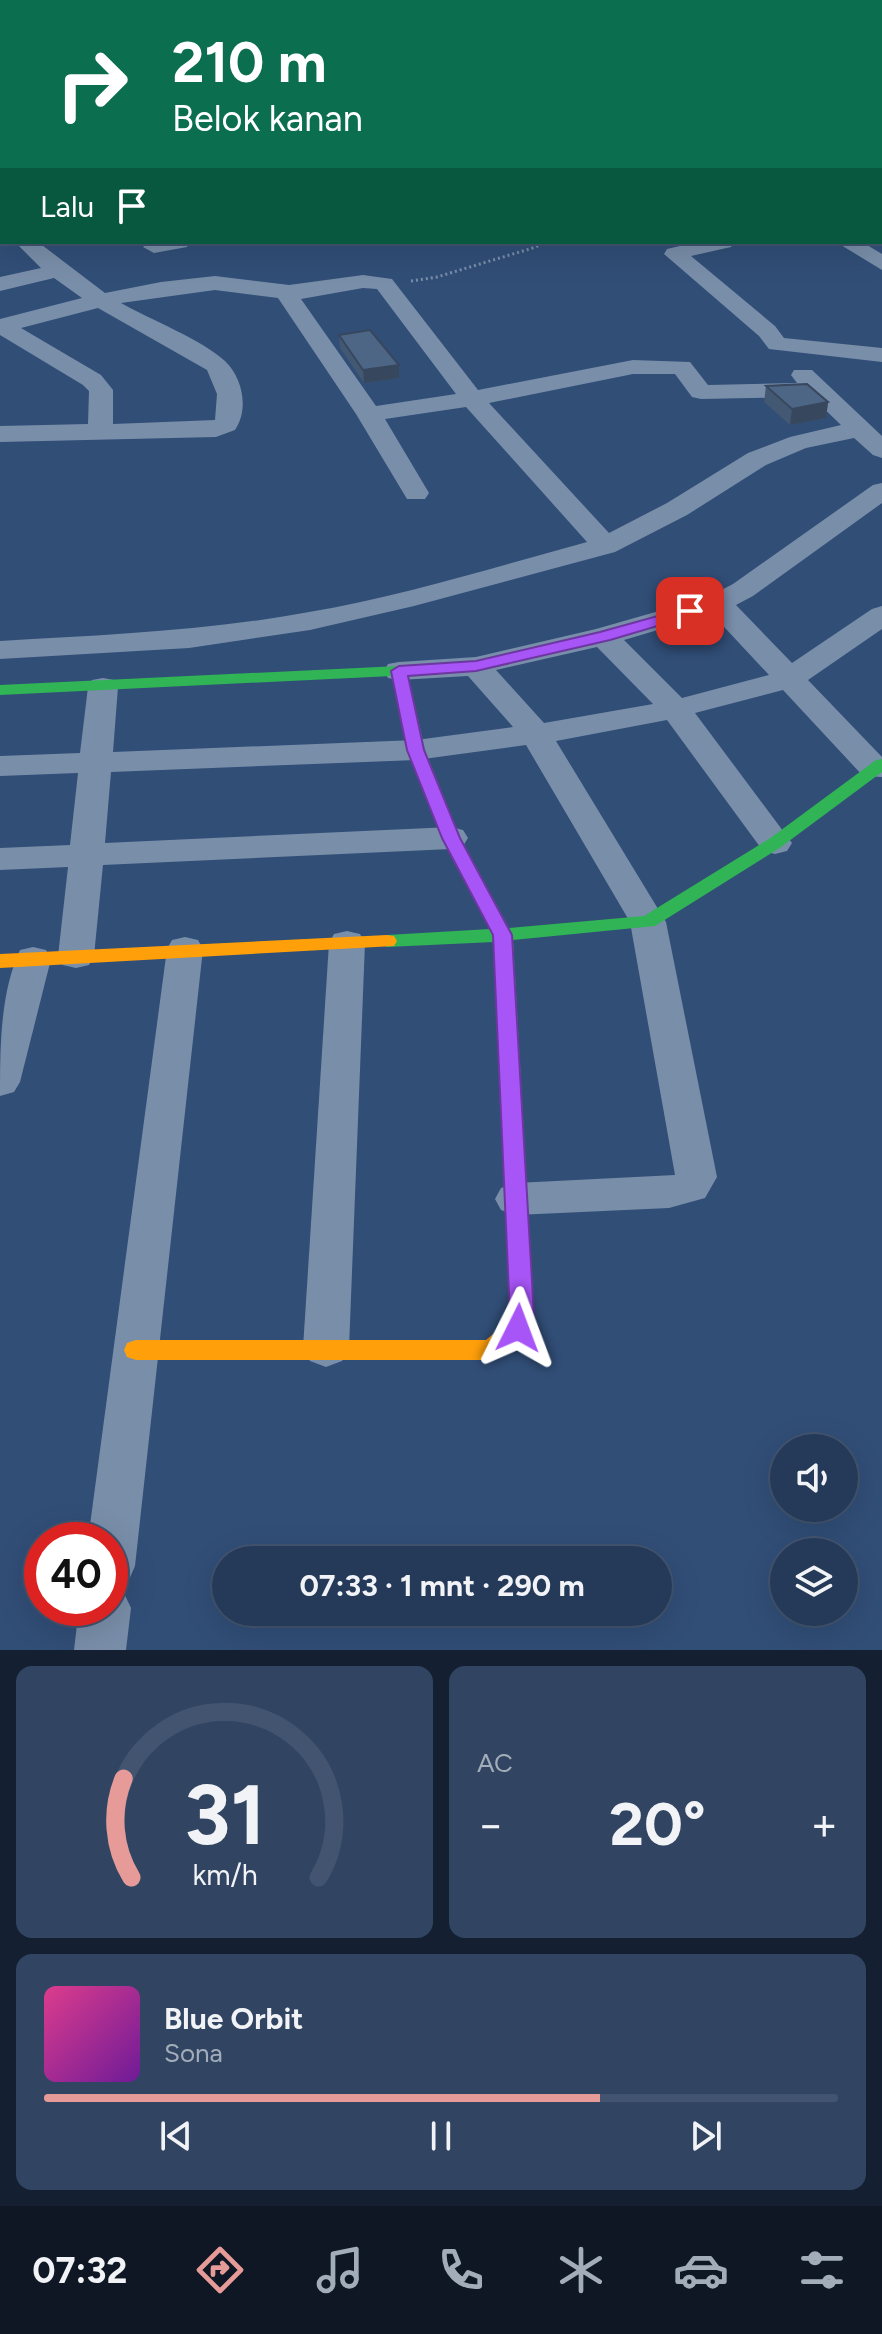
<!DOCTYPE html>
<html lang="id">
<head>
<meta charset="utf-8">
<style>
  body { margin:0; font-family:Figtree,sans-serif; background:#314562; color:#f1f3f6; height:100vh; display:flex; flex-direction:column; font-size:30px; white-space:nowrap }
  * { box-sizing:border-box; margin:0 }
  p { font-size:26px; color:#a3adba }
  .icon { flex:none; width:44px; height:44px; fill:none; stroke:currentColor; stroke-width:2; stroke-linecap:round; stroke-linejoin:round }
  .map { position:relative; height:1650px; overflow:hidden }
  .side { display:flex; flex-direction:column; gap:16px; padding:16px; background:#142031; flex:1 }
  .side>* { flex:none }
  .hud { position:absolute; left:0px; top:0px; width:882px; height:244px; box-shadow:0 8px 32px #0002,0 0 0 2px #42546f; background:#0b6e4f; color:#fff; overflow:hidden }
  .fabs { position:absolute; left:770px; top:1434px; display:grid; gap:16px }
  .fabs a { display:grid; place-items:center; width:88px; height:88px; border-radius:50%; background:#253a59; box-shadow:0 8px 32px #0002,0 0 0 2px #42546f; font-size:40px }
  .speed { position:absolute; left:24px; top:1522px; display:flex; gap:16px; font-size:40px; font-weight:700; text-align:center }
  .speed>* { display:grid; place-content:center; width:104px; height:104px; border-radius:50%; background:#253a59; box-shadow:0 8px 32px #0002,0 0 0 2px #42546f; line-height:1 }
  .speed .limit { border:12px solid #d22; background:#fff; color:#111 }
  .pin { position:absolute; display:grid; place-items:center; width:68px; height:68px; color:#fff; margin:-34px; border-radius:16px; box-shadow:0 4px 12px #0006 }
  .me { position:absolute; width:88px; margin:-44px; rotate:3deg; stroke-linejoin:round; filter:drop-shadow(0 0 6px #0008) }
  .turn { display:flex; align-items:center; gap:28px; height:168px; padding:0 40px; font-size:36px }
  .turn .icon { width:104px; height:104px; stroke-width:2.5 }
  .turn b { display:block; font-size:56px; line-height:68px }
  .then { display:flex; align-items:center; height:76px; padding:0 40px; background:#0003; gap:16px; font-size:30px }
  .big { font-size:60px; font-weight:700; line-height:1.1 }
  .side .widget { flex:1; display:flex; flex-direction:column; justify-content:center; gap:12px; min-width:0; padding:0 28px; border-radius:16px; background:#314562 }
  .side .dial { align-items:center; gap:0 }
  .dial svg { height:208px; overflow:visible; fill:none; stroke:#42546f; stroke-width:7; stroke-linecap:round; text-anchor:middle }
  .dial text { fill:#f1f3f6; stroke:none }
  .song { display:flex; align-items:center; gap:24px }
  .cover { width:96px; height:96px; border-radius:12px; background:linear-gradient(135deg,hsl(330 70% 55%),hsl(280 70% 35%)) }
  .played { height:8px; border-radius:4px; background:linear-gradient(90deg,#e69b98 70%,#42546f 70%) }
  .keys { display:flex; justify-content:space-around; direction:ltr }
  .heat { display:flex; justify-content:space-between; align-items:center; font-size:44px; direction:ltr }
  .side .tiles { flex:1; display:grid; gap:16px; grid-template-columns:1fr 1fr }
  .widget:last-child { grid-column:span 2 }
  .trip { position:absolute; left:212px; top:1546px; width:460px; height:80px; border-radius:40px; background:#253a59; box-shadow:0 8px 32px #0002,0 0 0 2px #42546f; font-weight:700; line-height:80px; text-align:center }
  .dock { display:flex; height:128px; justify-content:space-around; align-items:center; background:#0f1724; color:#a3adba }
  .dock .icon { width:56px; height:56px }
  .dock .on { color:#e69b98 }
  .dock b { font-size:36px; color:#f1f3f6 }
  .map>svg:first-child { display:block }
</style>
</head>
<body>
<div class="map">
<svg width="882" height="1650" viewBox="0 0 882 1650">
  <rect width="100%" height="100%" fill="#314e77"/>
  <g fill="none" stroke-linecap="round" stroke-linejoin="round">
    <polyline stroke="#798ea9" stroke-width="3" stroke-dasharray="2 3" stroke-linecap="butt" points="411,281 437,277 536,247 543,242"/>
    <g fill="#798ea9" fill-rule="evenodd">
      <polygon points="176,0 195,0 175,2"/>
      <polygon points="237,0 265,0 266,2 238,2"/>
      <rect x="0" y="7" width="2" height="10"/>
      <rect x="0" y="35" width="2" height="10"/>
      <rect x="0" y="75" width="2" height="10"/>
      <polygon points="2,104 2,116 0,117 0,105"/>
      <rect x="880" y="105" width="2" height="12"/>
      <polygon points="2,138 2,150 0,151 0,139"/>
      <rect x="0" y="170" width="2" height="12"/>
      <rect x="0" y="214" width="2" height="14"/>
      <path d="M15 242H38L105 293 161 282 215 276 289 285 363 275 392 279 478 390 633 360 690 362 708 385 797 383 791 375 794 370H812L882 436V458L873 455 854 438 806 448 766 465 687 515 615 552 414 606 310 630 189 648 0 659V641C104 635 207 631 309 612 403 596 495 567 587 542L466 407 385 419 429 493 425 499H407L356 414 278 298 215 290 121 303C151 320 201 339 225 361 243 378 249 410 235 430L216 437 0 442V426L88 424 89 391 83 385 0 335V319L82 298 54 278 0 291V277L41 268ZM363 288 377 289 456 394 376 406 301 299ZM98 308 207 370 217 394 215 420 113 424V390L101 375 21 328ZM633 374H675L692 397 701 399 812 397 841 425 790 437 748 453 667 503 609 533 489 403Z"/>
      <polygon points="148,242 190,242 187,247 154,253 143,247"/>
      <polygon points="697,242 734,242 731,247 691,256 775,326 784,338 882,348 882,362 769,349 759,336 664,254 667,249"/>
      <polygon points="836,242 862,242 882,254 882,270"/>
      <path d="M882 483V503L753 596 736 605 792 663 872 609 882 606V629L808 680 882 757V777L863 776 783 690 695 713 792 843 787 851 775 854 763 851 667 720 556 741 666 922 717 1177 705 1198 669 1208 516 1215 501 1210 495 1199 501 1188 516 1183 675 1175 630 922 526 745 416 760 111 772 105 843 451 827 463 830 468 838 463 846 451 849 103 865 94 956 89 965 76 968 63 965 58 956 68 867 0 870V848L70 845 78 773 0 776V756L80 753 88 687 92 680 103 678 114 680 118 687 113 752 416 740 513 727 468 676 399 680 388 678 384 671 388 664 399 662 476 657 596 629 708 597 733 584 873 485ZM712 614 769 675 682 698 624 640ZM597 647 653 704 544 723 496 670Z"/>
      <polygon points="347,931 360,934 365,943 349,1348 342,1361 326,1367 310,1361 303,1348 329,943 334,934"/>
      <polygon points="185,937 198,940 203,949 135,1566 128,1582 113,1588 123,1591 131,1608 126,1650 74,1650 79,1608 110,1608 110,1540 88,1540 167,949 172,940"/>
      <path d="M33 947 46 950 51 959 20 1082 14 1092 0 1096C0 1048 0 993 20 950Z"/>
    </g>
    <polygon fill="#30b455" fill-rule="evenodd" points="399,666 407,671 425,750 460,838 509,928 644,916 769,839 876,760 882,759 882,772 781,847 655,926 513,940 533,1295 529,1302 521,1304 513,1302 509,1295 494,942 387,947 377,941 387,935 490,929 442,838 407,750 392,676 0,695 0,685"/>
    <g fill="#ff9f0a" fill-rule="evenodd">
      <polygon points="387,935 394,936 397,941 394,946 0,968 0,954"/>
      <path d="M521 1286 529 1288C546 1321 515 1350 487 1360H136L127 1357 124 1350 127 1343 136 1340H486L505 1324 513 1288Z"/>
    </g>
  </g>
  <g fill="#435873">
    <polygon points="339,335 399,365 399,378 364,383 340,348"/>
    <polygon points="766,386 828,402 826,418 790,425 764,402"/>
  </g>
  <g fill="#37475e">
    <polygon points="399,365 399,378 364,383 363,370"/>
    <polygon points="828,402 826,418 790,425 792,409"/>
  </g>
  <g fill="#4e6686" stroke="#37475e" stroke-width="2">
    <polygon points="366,0 772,0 777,2 370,2"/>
    <polygon points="833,0 882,0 882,6 880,7 880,2 823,2"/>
    <polygon points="880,20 882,20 882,36 880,37"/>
    <polygon points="880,48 881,51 882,50 882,68 880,67"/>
    <polygon points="880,80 882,82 882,97 880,98"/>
    <polygon points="370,330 399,365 363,370 339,335"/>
    <polygon points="807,384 828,402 792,409 766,386"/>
  </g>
  <polygon fill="#a855f7" stroke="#6d37a1" stroke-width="2" points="690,607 697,611 695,615 610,640 476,671 408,676 424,750 460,838 512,935 534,1316 527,1335 518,1338 510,1335 506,1328 510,1316 493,935 442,838 407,750 391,671 399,666 476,661 600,632"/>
</svg>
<div class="fabs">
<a><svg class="icon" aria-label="sound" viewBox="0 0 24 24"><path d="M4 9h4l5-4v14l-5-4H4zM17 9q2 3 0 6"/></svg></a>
<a><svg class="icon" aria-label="layers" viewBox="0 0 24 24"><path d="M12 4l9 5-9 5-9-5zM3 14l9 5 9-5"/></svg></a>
</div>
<div class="speed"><div class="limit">40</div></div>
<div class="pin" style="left:690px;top:611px;background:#d93025"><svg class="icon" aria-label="arrive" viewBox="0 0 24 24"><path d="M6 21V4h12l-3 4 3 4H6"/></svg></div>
<svg class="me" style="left:518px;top:1328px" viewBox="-20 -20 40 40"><path d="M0-17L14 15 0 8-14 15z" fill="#a855f7" stroke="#fff" stroke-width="4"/></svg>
<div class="trip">07:33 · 1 mnt · 290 m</div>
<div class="hud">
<div class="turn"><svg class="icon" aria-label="right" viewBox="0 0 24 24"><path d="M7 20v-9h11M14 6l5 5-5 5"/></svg><div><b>210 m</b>Belok kanan</div></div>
<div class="then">Lalu<svg class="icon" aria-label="arrive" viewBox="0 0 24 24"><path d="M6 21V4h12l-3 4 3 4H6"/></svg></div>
</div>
</div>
<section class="side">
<div class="tiles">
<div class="widget dial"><svg viewBox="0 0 100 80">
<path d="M14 69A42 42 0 1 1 86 69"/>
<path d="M14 69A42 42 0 0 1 11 31" stroke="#e69b98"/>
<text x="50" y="56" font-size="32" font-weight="700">31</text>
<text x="50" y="72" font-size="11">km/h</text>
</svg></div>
<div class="widget"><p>AC</p>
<div class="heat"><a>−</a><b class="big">20°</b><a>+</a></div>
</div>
<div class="widget">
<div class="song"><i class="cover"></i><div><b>Blue Orbit</b><p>Sona</p></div></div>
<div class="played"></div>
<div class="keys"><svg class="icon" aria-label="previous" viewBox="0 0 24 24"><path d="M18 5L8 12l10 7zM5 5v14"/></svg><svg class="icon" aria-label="pause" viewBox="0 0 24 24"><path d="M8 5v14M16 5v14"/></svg><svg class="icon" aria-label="next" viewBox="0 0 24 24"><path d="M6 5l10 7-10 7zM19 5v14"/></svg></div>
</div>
</div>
</section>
<nav class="dock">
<b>07:32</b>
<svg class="icon on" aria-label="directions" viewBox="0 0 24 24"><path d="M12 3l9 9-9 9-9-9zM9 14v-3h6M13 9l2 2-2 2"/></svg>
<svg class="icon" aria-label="music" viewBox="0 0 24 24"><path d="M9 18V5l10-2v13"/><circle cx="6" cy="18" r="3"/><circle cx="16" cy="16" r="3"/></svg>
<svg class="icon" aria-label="phone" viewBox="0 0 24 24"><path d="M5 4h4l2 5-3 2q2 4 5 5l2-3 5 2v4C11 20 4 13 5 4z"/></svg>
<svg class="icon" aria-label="climate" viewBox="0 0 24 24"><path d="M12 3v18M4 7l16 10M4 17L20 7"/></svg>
<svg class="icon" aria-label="car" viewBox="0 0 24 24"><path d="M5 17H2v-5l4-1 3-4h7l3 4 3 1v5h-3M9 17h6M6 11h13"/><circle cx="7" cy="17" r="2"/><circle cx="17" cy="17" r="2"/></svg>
<svg class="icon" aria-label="filters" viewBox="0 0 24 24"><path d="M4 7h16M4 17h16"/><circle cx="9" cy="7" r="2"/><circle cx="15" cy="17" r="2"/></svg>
</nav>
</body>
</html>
